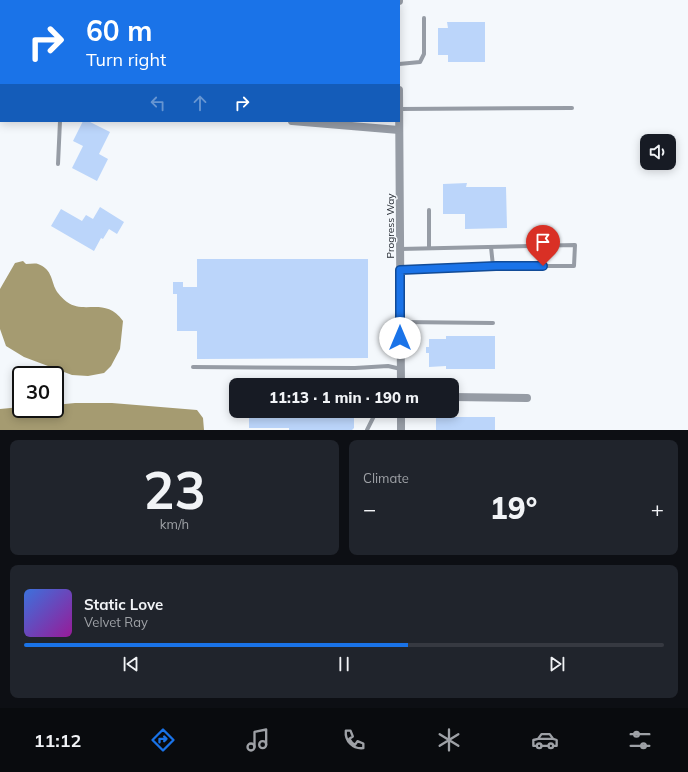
<!DOCTYPE html>
<html lang="en">
<head>
<meta charset="utf-8">
<style>
  body { margin:0; font-family:Mulish,sans-serif; background:#20242c; color:#f1f3f6; height:100vh; display:flex; flex-direction:column; font-size:15px; white-space:nowrap }
  * { box-sizing:border-box; margin:0 }
  p { font-size:13px; color:#9ea1a6 }
  .icon { flex:none; width:22px; height:22px; fill:none; stroke:currentColor; stroke-width:2; stroke-linecap:round; stroke-linejoin:round }
  .map { position:relative; height:430px; overflow:hidden }
  .side { display:flex; flex-direction:column; gap:10px; padding:10px; background:#0d0f14; flex:1 }
  .side>* { flex:none }
  .guide { position:absolute; left:0px; top:0px; width:400px; height:122px; box-shadow:0 2px 10px #0003; background:#1a73e8; color:#fff; overflow:hidden }
  .tools { position:absolute; left:640px; top:134px; display:grid; gap:8px }
  .tools a { display:grid; place-items:center; width:36px; height:36px; border-radius:8px; background:#171b24; box-shadow:0 2px 10px #0003; font-size:20px }
  .speed { position:absolute; left:12px; top:366px; display:flex; gap:8px; font-size:20px; font-weight:700; text-align:center }
  .speed>* { display:grid; place-content:center; width:52px; height:52px; border-radius:50%; background:#171b24; box-shadow:0 2px 10px #0003; line-height:1 }
  .speed .limit { border:2px solid #111; border-radius:6px; background:#fff; color:#111 }
  .pin { position:absolute; display:grid; place-items:center; width:34px; height:34px; color:#fff; margin:-41px -17px; border-radius:50% 50% 50% 0; rotate:-45deg; box-shadow:0 0 4px #0007 }
  .pin .icon { rotate:45deg }
  .me { position:absolute; width:44px; margin:-22px; rotate:0deg; stroke-linejoin:round; filter:drop-shadow(0 0 3px #0008) }
  .turn { display:flex; align-items:center; gap:14px; height:84px; padding:0 20px; font-size:18px }
  .turn .icon { width:52px; height:52px; stroke-width:2.5 }
  .turn b { display:block; font-size:28px; line-height:34px }
  .lanes { display:flex; align-items:center; height:38px; padding:0 20px; background:#0003; justify-content:center; gap:20px; direction:ltr }
  .lanes .off { opacity:.35 }
  .big { font-size:30px; font-weight:800; line-height:1.1 }
  .side .widget { flex:1; display:flex; flex-direction:column; justify-content:center; gap:6px; min-width:0; padding:0 14px; border-radius:8px; background:#20242c }
  .side .dial { align-items:center; gap:0 }
  .dial b { font-size:52px; line-height:1 }
  .song { display:flex; align-items:center; gap:12px }
  .cover { width:48px; height:48px; border-radius:6px; background:linear-gradient(135deg,hsl(220 70% 55%),hsl(300 70% 35%)) }
  .played { height:4px; border-radius:2px; background:linear-gradient(90deg,#1a73e8 60%,#363941 60%) }
  .keys { display:flex; justify-content:space-around; direction:ltr }
  .heat { display:flex; justify-content:space-between; align-items:center; font-size:22px; direction:ltr }
  .side .tiles { flex:1; display:grid; gap:10px; grid-template-columns:1fr 1fr }
  .widget:last-child { grid-column:span 2 }
  .trip { position:absolute; left:229px; top:378px; width:230px; height:40px; border-radius:8px; background:#171b24; box-shadow:0 2px 10px #0003; font-weight:800; line-height:40px; text-align:center }
  .tab-bar { display:flex; height:64px; justify-content:space-around; align-items:center; background:#090b0e; color:#9ea1a6 }
  .tab-bar .icon { width:28px; height:28px }
  .tab-bar .active { color:#1a73e8 }
  .tab-bar b { font-size:18px; color:#f1f3f6 }
  .map>svg:first-child { display:block }
</style>
</head>
<body>
<div class="map">
<svg width="688" height="430" viewBox="0 0 688 430">
  <rect width="100%" height="100%" fill="#f4f8fc"/>
  <g fill="#a59b71">
    <path d="M23 261 26 264C30 264 35 263 38 264 51 269 51 278 55 288 57 293 63 299 67 302 85 315 105 296 123 321L120 349 111 366 104 373 88 376 72 375 24 357 6 346 0 329V289L15 263Z"/>
    <polygon points="75,403 112,403 197,410 203,418 204,430 0,430 0,409 21,407 21,409 55,409 55,405"/>
  </g>
  <g fill="#bbd5fa">
    <polygon points="447,22 485,22 485,62 448,62 448,55 438,55 438,28 448,28"/>
    <polygon points="83,121 88,121 110,132 99,154 108,159 97,181 72,168 83,146 73,141"/>
    <polygon points="467,183 466,187 506,187 507,228 465,229 465,214 443,214 443,184"/>
    <polygon points="100,207 124,222 117,234 109,229 103,239 101,238 94,251 51,226 61,209 82,221 86,215 93,219"/>
    <polygon points="197,259 368,259 368,358 197,359 197,331 177,331 177,294 173,294 173,282 183,282 183,287 197,287"/>
    <polygon points="446,336 495,336 495,369 446,369 446,366 429,367 429,353 426,353 426,347 429,347 429,339 446,339"/>
    <polygon points="249,411 354,411 354,428 352,430 289,430 289,428 249,428"/>
    <rect x="436" y="417" width="59" height="13"/>
  </g>
  <g fill="none" stroke-linecap="round" stroke-linejoin="round">
    <g stroke="#969ca5" stroke-width="4">
      <polyline points="27,0 27,1"/>
      <polyline points="102,0 102,1"/>
      <polyline points="176,0 176,1"/>
      <polyline points="399,64 420,62 424,54 424,18"/>
      <polyline points="400,109 572,108"/>
      <polyline points="58,164 60,121"/>
      <polyline points="429,210 429,248"/>
      <polyline points="491,247 493,266"/>
      <polyline points="400,270 496,266 574,266 575,245 400,249"/>
      <polyline points="401,322 493,323"/>
      <polyline points="193,367 355,368 388,366 401,369"/>
      <polyline points="367,430 374,416 388,412 400,411"/>
    </g>
    <g stroke="#969ca5" stroke-width="8">
      <polyline points="9,0 10,1"/>
      <polyline points="399,0 399,1"/>
      <polyline points="0,11 1,11"/>
      <polyline points="399,90 401,385"/>
      <polyline points="0,97 1,98"/>
      <polyline points="292,121 399,130"/>
      <polyline points="452,397 527,398"/>
      <polyline points="401,411 401,430"/>
    </g>
  </g>
  <g fill="none" stroke-linecap="round" stroke-linejoin="round">
    <g stroke="#114b97" stroke-width="10">
      <polyline id="route" points="400,338 400,270 496,266 543,266"/>
    </g>
    <use href="#route" stroke="#1a73e8" stroke-width="7"/>
  </g>
  <g text-anchor="middle" stroke-width="3" stroke-linejoin="round" paint-order="stroke">
    <g font-size="10" fill="#21272f" stroke="#f4f8fc">
      <text transform="translate(390 226) rotate(-90)" y="4">Progress Way</text>
    </g>
  </g>
</svg>
<div class="tools">
<a><svg class="icon" aria-label="sound" viewBox="0 0 24 24"><path d="M4 9h4l5-4v14l-5-4H4zM17 9q2 3 0 6"/></svg></a>
</div>
<div class="speed"><div class="limit">30</div></div>
<div class="pin" style="left:543px;top:266px;background:#d93025"><svg class="icon" aria-label="arrive" viewBox="0 0 24 24"><path d="M6 21V4h12l-3 4 3 4H6"/></svg></div>
<svg class="me" style="left:400px;top:338px" viewBox="-20 -20 40 40"><circle r="19" fill="#fff"/><path d="M0-13L10 11 0 6-10 11z" fill="#1a73e8"/></svg>
<div class="trip">11:13 · 1 min · 190 m</div>
<div class="guide">
<div class="turn"><svg class="icon" aria-label="right" viewBox="0 0 24 24"><path d="M7 20v-9h11M14 6l5 5-5 5"/></svg><div><b>60 m</b>Turn right</div></div>
<div class="lanes"><svg class="icon off" aria-label="left" viewBox="0 0 24 24"><path d="M17 20v-9H6M10 6l-5 5 5 5"/></svg><svg class="icon off" aria-label="ahead" viewBox="0 0 24 24"><path d="M12 20V5M6 11l6-6 6 6"/></svg><svg class="icon" aria-label="right" viewBox="0 0 24 24"><path d="M7 20v-9h11M14 6l5 5-5 5"/></svg></div>
</div>
</div>
<section class="side">
<div class="tiles">
<div class="widget dial"><b>23</b><p>km/h</p></div>
<div class="widget"><p>Climate</p>
<div class="heat"><a>−</a><b class="big">19°</b><a>+</a></div>
</div>
<div class="widget">
<div class="song"><i class="cover"></i><div><b>Static Love</b><p>Velvet Ray</p></div></div>
<div class="played"></div>
<div class="keys"><svg class="icon" aria-label="previous" viewBox="0 0 24 24"><path d="M18 5L8 12l10 7zM5 5v14"/></svg><svg class="icon" aria-label="pause" viewBox="0 0 24 24"><path d="M8 5v14M16 5v14"/></svg><svg class="icon" aria-label="next" viewBox="0 0 24 24"><path d="M6 5l10 7-10 7zM19 5v14"/></svg></div>
</div>
</div>
</section>
<nav class="tab-bar">
<b>11:12</b>
<svg class="icon active" aria-label="directions" viewBox="0 0 24 24"><path d="M12 3l9 9-9 9-9-9zM9 14v-3h6M13 9l2 2-2 2"/></svg>
<svg class="icon" aria-label="music" viewBox="0 0 24 24"><path d="M9 18V5l10-2v13"/><circle cx="6" cy="18" r="3"/><circle cx="16" cy="16" r="3"/></svg>
<svg class="icon" aria-label="phone" viewBox="0 0 24 24"><path d="M5 4h4l2 5-3 2q2 4 5 5l2-3 5 2v4C11 20 4 13 5 4z"/></svg>
<svg class="icon" aria-label="climate" viewBox="0 0 24 24"><path d="M12 3v18M4 7l16 10M4 17L20 7"/></svg>
<svg class="icon" aria-label="car" viewBox="0 0 24 24"><path d="M5 17H2v-5l4-1 3-4h7l3 4 3 1v5h-3M9 17h6M6 11h13"/><circle cx="7" cy="17" r="2"/><circle cx="17" cy="17" r="2"/></svg>
<svg class="icon" aria-label="filters" viewBox="0 0 24 24"><path d="M4 7h16M4 17h16"/><circle cx="9" cy="7" r="2"/><circle cx="15" cy="17" r="2"/></svg>
</nav>
</body>
</html>
